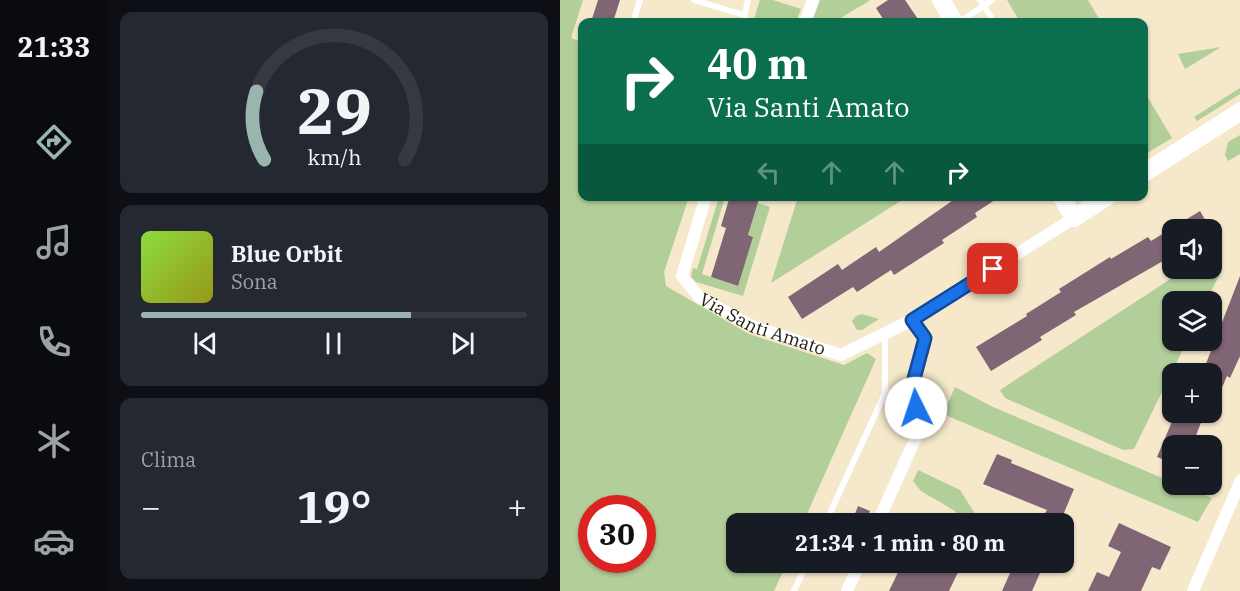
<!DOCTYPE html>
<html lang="it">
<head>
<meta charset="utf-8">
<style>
  body { margin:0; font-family:"IBM Plex Serif",serif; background:#242831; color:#f1f3f6; height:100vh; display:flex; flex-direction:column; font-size:22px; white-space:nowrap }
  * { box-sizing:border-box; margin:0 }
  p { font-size:20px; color:#9ea1a6 }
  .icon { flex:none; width:33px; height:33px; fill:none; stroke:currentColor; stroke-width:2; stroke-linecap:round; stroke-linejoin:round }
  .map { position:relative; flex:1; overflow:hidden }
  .details { display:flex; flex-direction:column; gap:12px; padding:12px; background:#0d0f14; width:452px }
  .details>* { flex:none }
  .banner { position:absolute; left:18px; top:18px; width:570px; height:183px; border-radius:12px; box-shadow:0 2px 4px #0004; background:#0b6e4f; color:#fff; overflow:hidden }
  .tools { position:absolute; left:602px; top:219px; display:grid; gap:12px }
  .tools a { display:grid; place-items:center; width:60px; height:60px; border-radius:12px; background:#171b24; box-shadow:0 2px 4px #0004; font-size:30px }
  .speed { position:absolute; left:18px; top:495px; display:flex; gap:12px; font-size:30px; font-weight:700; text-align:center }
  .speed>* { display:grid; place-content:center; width:78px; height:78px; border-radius:50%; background:#171b24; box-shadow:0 2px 4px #0004; line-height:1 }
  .speed .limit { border:9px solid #d22; background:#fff; color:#111 }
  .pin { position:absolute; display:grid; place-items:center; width:51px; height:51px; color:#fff; margin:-26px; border-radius:12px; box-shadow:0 3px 9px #0006 }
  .me { position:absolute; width:66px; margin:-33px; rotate:356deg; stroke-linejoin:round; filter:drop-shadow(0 0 4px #0008) }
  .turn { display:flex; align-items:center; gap:21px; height:126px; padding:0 30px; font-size:27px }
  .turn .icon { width:78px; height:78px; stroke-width:2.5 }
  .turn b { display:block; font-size:42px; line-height:51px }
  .lanes { display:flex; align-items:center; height:57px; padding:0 30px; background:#0003; justify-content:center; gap:30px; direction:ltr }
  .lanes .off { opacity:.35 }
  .big { font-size:45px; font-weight:800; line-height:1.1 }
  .details .tile { flex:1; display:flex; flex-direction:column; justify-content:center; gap:9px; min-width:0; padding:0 21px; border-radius:12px; background:#242831 }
  .details .dial { align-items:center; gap:0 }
  .dial svg { height:156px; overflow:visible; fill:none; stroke:#363941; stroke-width:7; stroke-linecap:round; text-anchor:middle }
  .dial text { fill:#f1f3f6; stroke:none }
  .song { display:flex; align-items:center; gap:18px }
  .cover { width:72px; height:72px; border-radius:9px; background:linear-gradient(135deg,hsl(90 70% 55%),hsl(60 70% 35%)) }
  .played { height:6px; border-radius:3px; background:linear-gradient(90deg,#99b5ad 70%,#363941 70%) }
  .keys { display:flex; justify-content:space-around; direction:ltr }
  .heat { display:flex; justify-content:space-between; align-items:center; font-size:33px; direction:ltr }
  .trip { position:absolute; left:166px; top:513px; width:348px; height:60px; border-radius:12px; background:#171b24; box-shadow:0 2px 4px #0004; font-weight:800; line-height:60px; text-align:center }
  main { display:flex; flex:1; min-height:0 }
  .tabs { display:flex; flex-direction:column; width:108px; justify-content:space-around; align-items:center; background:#090b0e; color:#9ea1a6 }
  .tabs .icon { width:42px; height:42px }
  .tabs .active { color:#99b5ad }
  .tabs b { font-size:27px; color:#f1f3f6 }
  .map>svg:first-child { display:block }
</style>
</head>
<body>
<main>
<nav class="tabs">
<b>21:33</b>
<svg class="icon active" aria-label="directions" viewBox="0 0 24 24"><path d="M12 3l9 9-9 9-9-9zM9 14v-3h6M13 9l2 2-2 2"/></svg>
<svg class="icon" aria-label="music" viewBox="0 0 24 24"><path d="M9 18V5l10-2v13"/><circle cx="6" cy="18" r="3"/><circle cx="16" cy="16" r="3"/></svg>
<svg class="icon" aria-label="phone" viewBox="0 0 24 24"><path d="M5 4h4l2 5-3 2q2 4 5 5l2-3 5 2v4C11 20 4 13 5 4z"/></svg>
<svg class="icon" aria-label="climate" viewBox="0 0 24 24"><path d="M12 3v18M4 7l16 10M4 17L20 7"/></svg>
<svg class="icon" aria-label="car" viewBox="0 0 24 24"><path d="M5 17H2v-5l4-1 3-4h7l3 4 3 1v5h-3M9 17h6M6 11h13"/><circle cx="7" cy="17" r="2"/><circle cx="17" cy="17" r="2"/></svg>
</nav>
<section class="details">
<div class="tile dial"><svg viewBox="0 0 100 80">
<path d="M14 69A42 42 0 1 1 86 69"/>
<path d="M14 69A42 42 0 0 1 10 34" stroke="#99b5ad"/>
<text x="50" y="56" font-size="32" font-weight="700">29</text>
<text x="50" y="72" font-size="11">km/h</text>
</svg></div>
<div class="tile">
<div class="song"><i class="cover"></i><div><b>Blue Orbit</b><p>Sona</p></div></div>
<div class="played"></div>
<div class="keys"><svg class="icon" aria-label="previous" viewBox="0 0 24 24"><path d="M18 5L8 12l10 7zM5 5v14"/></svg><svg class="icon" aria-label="pause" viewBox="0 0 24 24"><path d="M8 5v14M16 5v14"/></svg><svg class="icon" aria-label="next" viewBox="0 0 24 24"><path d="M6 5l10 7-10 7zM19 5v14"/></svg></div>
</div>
<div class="tile"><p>Clima</p>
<div class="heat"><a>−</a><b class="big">19°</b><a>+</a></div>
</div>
</section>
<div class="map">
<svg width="681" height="591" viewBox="0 0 681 591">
  <rect width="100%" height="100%" fill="#f6e9cb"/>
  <g fill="#b2ce99" fill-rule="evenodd">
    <path d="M0 0H23L11 38 22 42V196L129 197 104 272 106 286 189 334 284 365 307 353 316 359 243 523 177 524V562L227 563 214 591H0ZM32 508H82V560H32Z"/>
    <polygon points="200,0 213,0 241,9 236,22 193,22"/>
    <polygon points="260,0 309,0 309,1 274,22 252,22"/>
    <polygon points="447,0 528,0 541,22 460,22"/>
    <polygon points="661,47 625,69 618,54"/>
    <polygon points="680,88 680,94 637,121 634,117"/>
    <polygon points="584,91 612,138 584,155"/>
    <polygon points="680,135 680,154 668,161 665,155 668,142"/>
    <polygon points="159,197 165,197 142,274 177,286 193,237 188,235 198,203 210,207 183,296 136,282 131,277 133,268 137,269"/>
    <polygon points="238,197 238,196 347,197 211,283"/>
    <polygon points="651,262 659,276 646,301 612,302 612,340 627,341 574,449 563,450 445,398 440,390 626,269 651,268"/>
    <polygon points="302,314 319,319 302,330 297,330 292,321 296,316"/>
    <polygon points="395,387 433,407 612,482 612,484 619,485 652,498 638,522 383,414"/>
    <polygon points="358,470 400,490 421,523 399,523 395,511 361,491 353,481"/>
  </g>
  <g fill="#806575">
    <polygon points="38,0 60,0 53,22 31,22"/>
    <polygon points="328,0 345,0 360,22 325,22 316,8"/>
    <polygon points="170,196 200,196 188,235 193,237 178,286 151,277 166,228 161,226"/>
    <polygon points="399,196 441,196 415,213 417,217 382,240 384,243 334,275 331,270 297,292 293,287 242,319 228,297 278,264 282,270 316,247 319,252"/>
    <polygon points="640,211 651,230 612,230 612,276 603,261 514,312 516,315 480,337 482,340 431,371 416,347 467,316 466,314 501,292 499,289 550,257 551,259 588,237 591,241"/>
    <polygon points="680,276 681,354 670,378 667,376 651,413 651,374 642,374"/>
    <polygon points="616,412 645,412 632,446 612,446 612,463 597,457"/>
    <polygon points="437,454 452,460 451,463 514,489 501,520 485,513 487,510 423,484"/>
    <polygon points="298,506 310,511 304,524 293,519"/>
    <polygon points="559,523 611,547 600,570 592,567 581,591 528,591 537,572 549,577 561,552 548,546"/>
    <polygon points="343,562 385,562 399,570 389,591 329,591"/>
    <polygon points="455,562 485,562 472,591 442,591"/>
  </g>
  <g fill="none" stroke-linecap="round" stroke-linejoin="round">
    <g stroke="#fff" stroke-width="6">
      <polyline points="134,0 184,15"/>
      <polyline points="420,0 434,22"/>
      <polyline points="73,22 80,0"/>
      <polyline points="183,22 188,0"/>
      <polyline points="400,22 432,0"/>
      <polyline points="325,393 351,390"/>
      <polyline points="265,524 325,393 325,333"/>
      <polyline points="234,591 247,562"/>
    </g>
    <g stroke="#fff" stroke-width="12">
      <polyline points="245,22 253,0"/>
      <path id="s1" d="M146 196 122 276 139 297 192 326 281 355 352 320 514 218"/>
      <polyline points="317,524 361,426 351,390 365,338 352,320"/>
      <polyline points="287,591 300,562"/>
      <polyline points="633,591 681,480"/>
    </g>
    <g stroke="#fff" stroke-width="18">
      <polyline points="381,0 394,22"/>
      <polyline points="584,173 681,111"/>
      <polyline points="501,196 514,218 548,196"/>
    </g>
  </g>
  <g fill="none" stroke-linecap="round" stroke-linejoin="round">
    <g stroke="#114b97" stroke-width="15">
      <polyline id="route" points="356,408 351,390 365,338 352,320 433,269"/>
    </g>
    <use href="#route" stroke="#1a73e8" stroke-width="10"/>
  </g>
  <g text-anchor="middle" stroke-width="6" stroke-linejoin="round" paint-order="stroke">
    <g font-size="18" fill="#1f1b10" stroke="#fef7e4">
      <text dy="6" stroke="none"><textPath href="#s1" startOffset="180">Via Santi Amato</textPath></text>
    </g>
  </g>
</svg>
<div class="tools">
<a><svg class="icon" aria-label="sound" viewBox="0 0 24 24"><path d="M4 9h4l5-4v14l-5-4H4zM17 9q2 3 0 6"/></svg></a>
<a><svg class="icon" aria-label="layers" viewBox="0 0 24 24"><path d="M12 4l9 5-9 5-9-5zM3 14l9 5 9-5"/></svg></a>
<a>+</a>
<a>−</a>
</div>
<div class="speed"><div class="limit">30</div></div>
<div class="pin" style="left:433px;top:269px;background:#d93025"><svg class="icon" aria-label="arrive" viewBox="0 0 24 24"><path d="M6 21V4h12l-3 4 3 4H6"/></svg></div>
<svg class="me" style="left:356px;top:408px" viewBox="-20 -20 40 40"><circle r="19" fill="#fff"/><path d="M0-13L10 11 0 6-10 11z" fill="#1a73e8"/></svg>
<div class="trip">21:34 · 1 min · 80 m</div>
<div class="banner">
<div class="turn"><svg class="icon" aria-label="right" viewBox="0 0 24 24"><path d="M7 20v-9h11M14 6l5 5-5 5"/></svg><div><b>40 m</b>Via Santi Amato</div></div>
<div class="lanes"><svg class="icon off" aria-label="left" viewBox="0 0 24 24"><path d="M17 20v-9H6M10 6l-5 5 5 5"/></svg><svg class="icon off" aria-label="ahead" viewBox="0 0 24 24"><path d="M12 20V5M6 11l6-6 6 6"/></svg><svg class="icon off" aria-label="ahead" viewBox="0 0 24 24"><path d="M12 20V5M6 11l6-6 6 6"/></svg><svg class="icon" aria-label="right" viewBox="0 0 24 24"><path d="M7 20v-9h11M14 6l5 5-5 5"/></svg></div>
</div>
</div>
</main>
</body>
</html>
